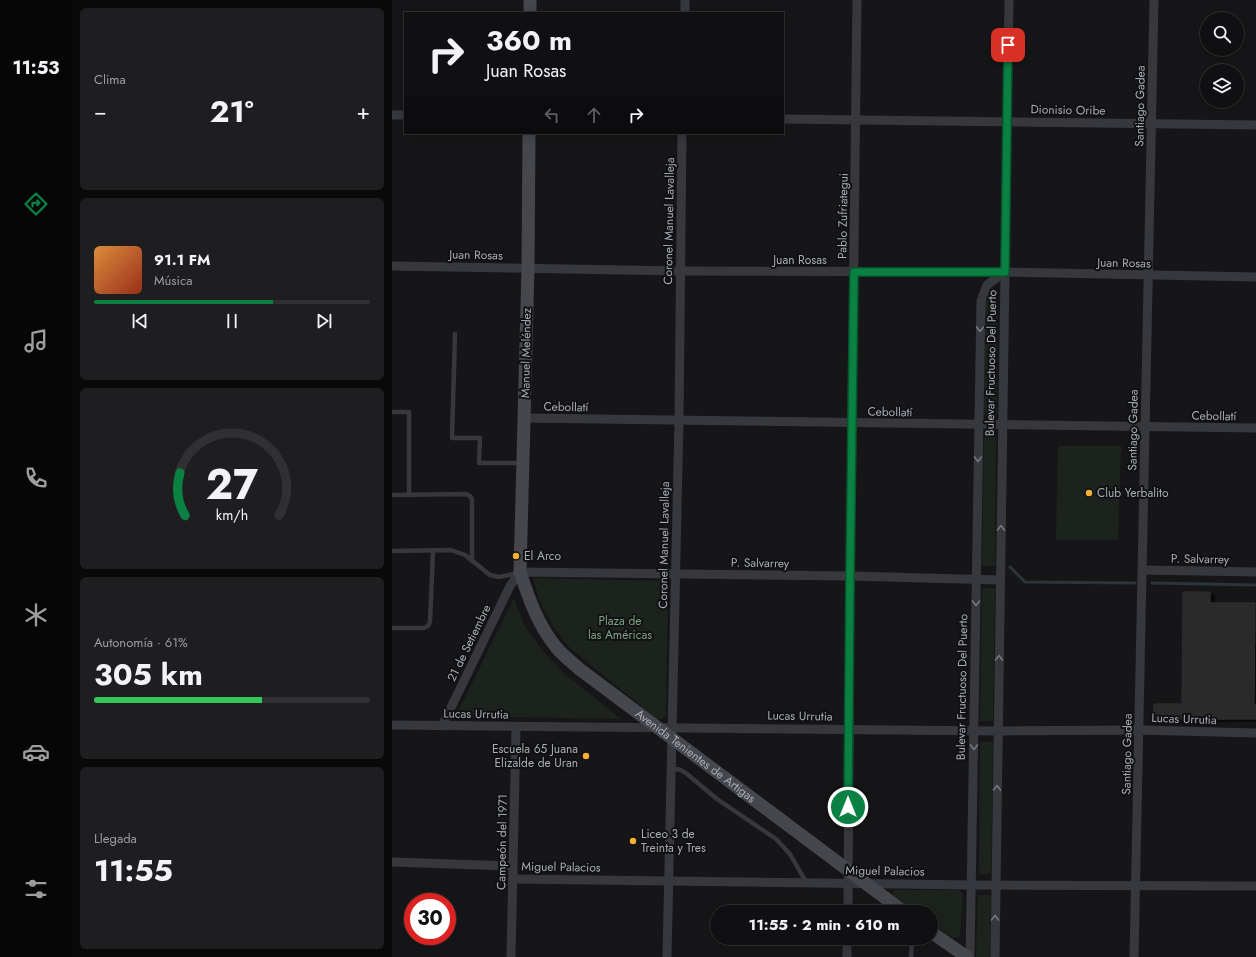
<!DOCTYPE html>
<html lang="es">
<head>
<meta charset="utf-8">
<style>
  body { margin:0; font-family:Jost,sans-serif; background:#1e1e20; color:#f1f3f6; height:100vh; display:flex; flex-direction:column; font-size:15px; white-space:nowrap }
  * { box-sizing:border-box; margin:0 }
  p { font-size:13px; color:#9c9d9f }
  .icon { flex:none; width:22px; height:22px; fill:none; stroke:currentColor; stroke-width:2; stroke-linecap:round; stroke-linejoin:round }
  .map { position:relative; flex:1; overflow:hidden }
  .details { display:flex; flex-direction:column; gap:8px; padding:8px; background:#09090a; width:320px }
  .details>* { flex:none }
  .guide { position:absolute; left:12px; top:12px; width:380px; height:122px; border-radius:0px; box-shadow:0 2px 10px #0003,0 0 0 1px #303032; background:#101012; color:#f1f3f6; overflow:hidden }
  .controls { position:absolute; left:808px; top:12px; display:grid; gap:8px }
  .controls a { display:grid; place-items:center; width:44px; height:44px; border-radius:50%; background:#101012; box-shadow:0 2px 10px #0003,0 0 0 1px #303032; font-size:20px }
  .speed { position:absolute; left:12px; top:893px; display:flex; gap:8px; font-size:20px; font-weight:700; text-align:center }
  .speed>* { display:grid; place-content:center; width:52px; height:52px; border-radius:50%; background:#101012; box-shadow:0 2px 10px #0003,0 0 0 1px #303032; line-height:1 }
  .speed .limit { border:6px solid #d22; background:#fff; color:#111 }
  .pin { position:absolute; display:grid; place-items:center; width:34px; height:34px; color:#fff; margin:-17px; border-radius:8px; box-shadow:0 2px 6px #0006 }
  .me { position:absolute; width:44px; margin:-22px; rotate:0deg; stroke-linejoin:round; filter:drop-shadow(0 0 3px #0008) }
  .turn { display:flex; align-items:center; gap:14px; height:84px; padding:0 16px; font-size:18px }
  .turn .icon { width:52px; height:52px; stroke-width:2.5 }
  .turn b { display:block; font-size:28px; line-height:34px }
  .lanes { display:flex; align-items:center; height:38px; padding:0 16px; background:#0003; justify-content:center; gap:20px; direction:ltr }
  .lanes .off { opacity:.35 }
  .big { font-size:30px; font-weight:700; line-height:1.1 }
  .details .tile { flex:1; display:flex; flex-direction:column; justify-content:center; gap:6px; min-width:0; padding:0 14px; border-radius:6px; background:#1e1e20 }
  .details .dial { align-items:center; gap:0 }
  .dial svg { height:104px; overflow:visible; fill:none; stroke:#303032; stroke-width:7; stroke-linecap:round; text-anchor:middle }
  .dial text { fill:#f1f3f6; stroke:none }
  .song { display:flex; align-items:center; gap:12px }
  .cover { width:48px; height:48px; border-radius:6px; background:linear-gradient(135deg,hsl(30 70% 55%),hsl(10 70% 35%)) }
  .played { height:4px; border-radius:2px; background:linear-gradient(90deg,#0b8043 65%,#303032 65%) }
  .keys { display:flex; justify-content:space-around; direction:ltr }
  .heat { display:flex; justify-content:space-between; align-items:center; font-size:22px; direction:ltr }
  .charge { height:6px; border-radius:3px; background:linear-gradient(90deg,#34c759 61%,#303032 0) }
  .trip { position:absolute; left:318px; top:905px; width:228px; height:40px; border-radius:20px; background:#101012; box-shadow:0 2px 10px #0003,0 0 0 1px #303032; font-weight:700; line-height:40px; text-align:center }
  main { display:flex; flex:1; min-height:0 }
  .dock { display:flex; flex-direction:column; width:72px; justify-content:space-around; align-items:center; background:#060607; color:#9c9d9f }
  .dock .icon { width:28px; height:28px }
  .dock .current { color:#0b8043 }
  .dock b { font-size:18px; color:#f1f3f6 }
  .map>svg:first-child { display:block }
</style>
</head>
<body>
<main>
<nav class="dock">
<b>11:53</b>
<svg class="icon current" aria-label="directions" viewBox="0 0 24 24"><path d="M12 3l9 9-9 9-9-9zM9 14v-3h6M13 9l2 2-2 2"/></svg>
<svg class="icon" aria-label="music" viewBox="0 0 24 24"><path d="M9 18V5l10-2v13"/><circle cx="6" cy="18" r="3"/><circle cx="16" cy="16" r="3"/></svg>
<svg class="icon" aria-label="phone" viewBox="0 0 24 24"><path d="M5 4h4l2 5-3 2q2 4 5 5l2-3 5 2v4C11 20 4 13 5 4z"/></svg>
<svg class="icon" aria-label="climate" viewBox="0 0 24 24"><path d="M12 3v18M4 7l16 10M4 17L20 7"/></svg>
<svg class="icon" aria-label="car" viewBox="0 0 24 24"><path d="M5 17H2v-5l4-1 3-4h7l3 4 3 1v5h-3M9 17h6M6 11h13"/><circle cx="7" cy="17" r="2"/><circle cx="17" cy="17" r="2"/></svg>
<svg class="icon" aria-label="filters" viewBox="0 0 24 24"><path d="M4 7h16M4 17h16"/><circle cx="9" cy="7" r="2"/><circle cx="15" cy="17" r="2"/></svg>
</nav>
<section class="details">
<div class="tile"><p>Clima</p>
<div class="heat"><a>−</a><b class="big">21°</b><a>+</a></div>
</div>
<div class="tile">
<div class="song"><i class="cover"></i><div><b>91.1 FM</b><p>Música</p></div></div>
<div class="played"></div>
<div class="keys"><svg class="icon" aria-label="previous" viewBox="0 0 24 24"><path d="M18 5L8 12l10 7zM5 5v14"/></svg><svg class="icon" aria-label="pause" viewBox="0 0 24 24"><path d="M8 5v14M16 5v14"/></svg><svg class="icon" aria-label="next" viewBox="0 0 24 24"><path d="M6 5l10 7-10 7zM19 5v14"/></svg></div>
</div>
<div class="tile dial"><svg viewBox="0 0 100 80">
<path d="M14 69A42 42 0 1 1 86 69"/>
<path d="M14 69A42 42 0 0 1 10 36" stroke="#0b8043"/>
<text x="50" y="56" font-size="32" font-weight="700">27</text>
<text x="50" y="72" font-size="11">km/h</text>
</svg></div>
<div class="tile"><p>Autonomía · 61%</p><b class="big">305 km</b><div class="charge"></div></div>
<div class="tile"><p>Llegada</p><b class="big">11:55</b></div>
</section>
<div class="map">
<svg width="864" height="957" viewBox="0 0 864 957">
  <defs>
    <filter id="shadow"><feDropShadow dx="4.5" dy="2.5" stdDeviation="0" flood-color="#0009"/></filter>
  </defs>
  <rect width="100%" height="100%" fill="#161618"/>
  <g fill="#1c231d">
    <polygon points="593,300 606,300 605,415 592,415"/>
    <polygon points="592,437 604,437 603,566 590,566"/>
    <polygon points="666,446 729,446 726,540 664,540"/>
    <polygon points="142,578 273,581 276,587 274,717 266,720 177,647 163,629 149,604 142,582"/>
    <polygon points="590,588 603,588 601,721 588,721"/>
    <polygon points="122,598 132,625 149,649 173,674 229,719 64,716"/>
    <polygon points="588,742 601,742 599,874 587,874"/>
    <polygon points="503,890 567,890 571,894 568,936 561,938 558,936 539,923 539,912 524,912 502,897 501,894"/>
    <polygon points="586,895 599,895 598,957 584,957"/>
  </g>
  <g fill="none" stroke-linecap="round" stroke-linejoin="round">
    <g stroke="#2c353c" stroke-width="3">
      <polyline points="618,567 633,582 743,583"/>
      <polyline points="760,583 864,585"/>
    </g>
  </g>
  <polygon fill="#29292c" stroke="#303034" filter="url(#shadow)" points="791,592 818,592 818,603 863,603 862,705 864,705 864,719 762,719 762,704 790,704"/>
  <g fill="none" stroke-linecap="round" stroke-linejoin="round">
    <g stroke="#37383d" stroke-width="4.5">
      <polyline points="63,334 60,438 88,438 87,463 130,463"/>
      <polyline points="0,412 17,412 17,495"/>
      <polyline points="0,495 74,494 78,496 80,499 80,561"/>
      <polyline points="0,551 59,550 73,555 98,575 107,577 126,573"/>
      <polyline points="0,628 32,628 36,626 38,622 41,551"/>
      <polyline points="278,768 289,770 295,774 325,799 384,839 398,854 414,882"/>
      <polyline points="519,957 520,938"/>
    </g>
    <g stroke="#37383d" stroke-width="9">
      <polyline points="293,13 293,0"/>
      <polyline points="0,115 13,115"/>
      <polyline points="391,119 864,125"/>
      <polyline points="0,266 288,271 613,272 864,277"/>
      <polyline points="132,418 864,428"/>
      <polyline points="751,570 864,572"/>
      <polyline points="0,725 606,731 747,730 864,733"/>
      <polyline points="50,726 118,586 128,572 458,576 608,580"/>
      <polyline points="0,862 121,866"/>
      <polyline points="121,879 580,885 864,886"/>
      <polyline points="456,912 458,576 465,0"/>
      <polyline points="119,957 124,727"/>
      <polyline points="275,957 287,420 290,133"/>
      <polyline points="455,957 455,938"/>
      <polyline points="578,957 589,301 595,285 613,272"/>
      <polyline points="603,957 617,0"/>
      <polyline points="742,957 762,0"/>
    </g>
    <g stroke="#45474d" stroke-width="13">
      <polyline points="138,13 138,0"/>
      <path id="s1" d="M137 133 136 268 128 572C137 599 146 625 164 647 170 655 179 661 186 668L512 912"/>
      <polyline points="539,932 575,957"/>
    </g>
  </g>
  <defs><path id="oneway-chevron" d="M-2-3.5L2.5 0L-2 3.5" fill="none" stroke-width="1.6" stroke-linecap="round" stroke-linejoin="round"/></defs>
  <g stroke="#757881">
    <use href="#oneway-chevron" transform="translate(588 329) rotate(91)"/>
    <use href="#oneway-chevron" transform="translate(586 459) rotate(91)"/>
    <use href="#oneway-chevron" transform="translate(609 528) rotate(-89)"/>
    <use href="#oneway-chevron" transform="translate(584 603) rotate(91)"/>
    <use href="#oneway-chevron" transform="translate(607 658) rotate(-89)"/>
    <use href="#oneway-chevron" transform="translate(582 747) rotate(91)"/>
    <use href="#oneway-chevron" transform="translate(605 788) rotate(-89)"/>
    <use href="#oneway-chevron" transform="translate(603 918) rotate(-89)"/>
  </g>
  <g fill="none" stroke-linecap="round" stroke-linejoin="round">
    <g stroke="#07532c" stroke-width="10">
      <polyline id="route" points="456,807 458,576 462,272 613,272 616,45"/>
    </g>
    <use href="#route" stroke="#0b8043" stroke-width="7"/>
  </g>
  <g fill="#f2b134" stroke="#111113" stroke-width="1.5">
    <circle cx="697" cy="493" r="4"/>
    <circle cx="124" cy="556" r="4"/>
    <circle cx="194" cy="756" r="4"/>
    <circle cx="241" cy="841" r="4"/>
  </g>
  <g text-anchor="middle" stroke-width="4" stroke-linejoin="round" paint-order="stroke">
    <g font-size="12" fill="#a8adb8" stroke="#111113">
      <text transform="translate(748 106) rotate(-89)" y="4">Santiago Gadea</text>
      <text transform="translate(676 110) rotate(1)" y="4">Dionisio Oribe</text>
      <text transform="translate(451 216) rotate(-89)" y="4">Pablo Zufriategui</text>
      <text transform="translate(277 221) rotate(-89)" y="4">Coronel Manuel Lavalleja</text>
      <text transform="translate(84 255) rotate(1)" y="4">Juan Rosas</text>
      <text x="408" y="264">Juan Rosas</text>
      <text transform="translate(732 263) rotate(1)" y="4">Juan Rosas</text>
      <text transform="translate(134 353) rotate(-89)" y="4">Manuel Meléndez</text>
      <text transform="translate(599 363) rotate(-89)" y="4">Bulevar Fructuoso Del Puerto</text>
      <text transform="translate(174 407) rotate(1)" y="4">Cebollatí</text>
      <text transform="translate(498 412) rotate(1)" y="4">Cebollatí</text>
      <text transform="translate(822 416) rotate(1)" y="4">Cebollatí</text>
      <text transform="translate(741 430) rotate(-89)" y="4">Santiago Gadea</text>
      <text transform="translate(272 545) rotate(-89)" y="4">Coronel Manuel Lavalleja</text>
      <text transform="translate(808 559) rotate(1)" y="4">P. Salvarrey</text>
      <text transform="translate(368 563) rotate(1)" y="4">P. Salvarrey</text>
      <text transform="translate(77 643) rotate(-64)" y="4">21 de Setiembre</text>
      <text transform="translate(570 687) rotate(-89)" y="4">Bulevar Fructuoso Del Puerto</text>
      <text transform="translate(84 714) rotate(1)" y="4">Lucas Urrutia</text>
      <text transform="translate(408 716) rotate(1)" y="4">Lucas Urrutia</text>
      <text transform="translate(792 719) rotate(2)" y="4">Lucas Urrutia</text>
      <text transform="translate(735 754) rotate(-89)" y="4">Santiago Gadea</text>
      <text dy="4" stroke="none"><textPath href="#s1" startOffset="700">Avenida Tenientes de Artigas</textPath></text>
      <text transform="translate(110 842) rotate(-89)" y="4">Campeón del 1971</text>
      <text transform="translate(169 867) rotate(1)" y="4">Miguel Palacios</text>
      <text transform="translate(493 871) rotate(1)" y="4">Miguel Palacios</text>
    </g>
    <g font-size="12" fill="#a8adb8" stroke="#111113" text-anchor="start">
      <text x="705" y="497">Club Yerbalito</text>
      <text x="132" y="560">El Arco</text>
      <text x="186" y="753" text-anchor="end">Escuela 65 Juana<tspan x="186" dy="14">Elizalde de Uran</tspan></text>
      <text x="249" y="838">Liceo 3 de<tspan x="249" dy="14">Treinta y Tres</tspan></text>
    </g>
    <g font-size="12" fill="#7fa381" stroke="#111113">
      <text x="228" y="625">Plaza de<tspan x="228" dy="14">las Américas</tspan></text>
    </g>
  </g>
</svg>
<div class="controls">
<a><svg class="icon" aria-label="search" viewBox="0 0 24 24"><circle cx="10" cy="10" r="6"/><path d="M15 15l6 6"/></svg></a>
<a><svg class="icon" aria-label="layers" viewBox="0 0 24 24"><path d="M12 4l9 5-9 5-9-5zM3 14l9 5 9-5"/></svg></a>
</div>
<div class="speed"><div class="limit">30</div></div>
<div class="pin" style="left:616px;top:45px;background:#d93025"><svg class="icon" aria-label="arrive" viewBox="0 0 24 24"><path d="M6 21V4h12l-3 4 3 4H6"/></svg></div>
<svg class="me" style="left:456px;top:807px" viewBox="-20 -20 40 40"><circle r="17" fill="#0b8043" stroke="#fff" stroke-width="3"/><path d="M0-11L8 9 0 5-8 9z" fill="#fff"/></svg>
<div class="trip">11:55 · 2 min · 610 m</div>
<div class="guide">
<div class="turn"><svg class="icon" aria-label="right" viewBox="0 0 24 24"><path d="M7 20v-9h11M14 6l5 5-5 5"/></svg><div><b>360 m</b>Juan Rosas</div></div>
<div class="lanes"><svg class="icon off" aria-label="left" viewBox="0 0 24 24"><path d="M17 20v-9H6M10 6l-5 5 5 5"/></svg><svg class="icon off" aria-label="ahead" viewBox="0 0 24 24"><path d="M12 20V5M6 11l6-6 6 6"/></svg><svg class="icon" aria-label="right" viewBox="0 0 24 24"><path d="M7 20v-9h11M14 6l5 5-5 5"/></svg></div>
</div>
</div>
</main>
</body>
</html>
